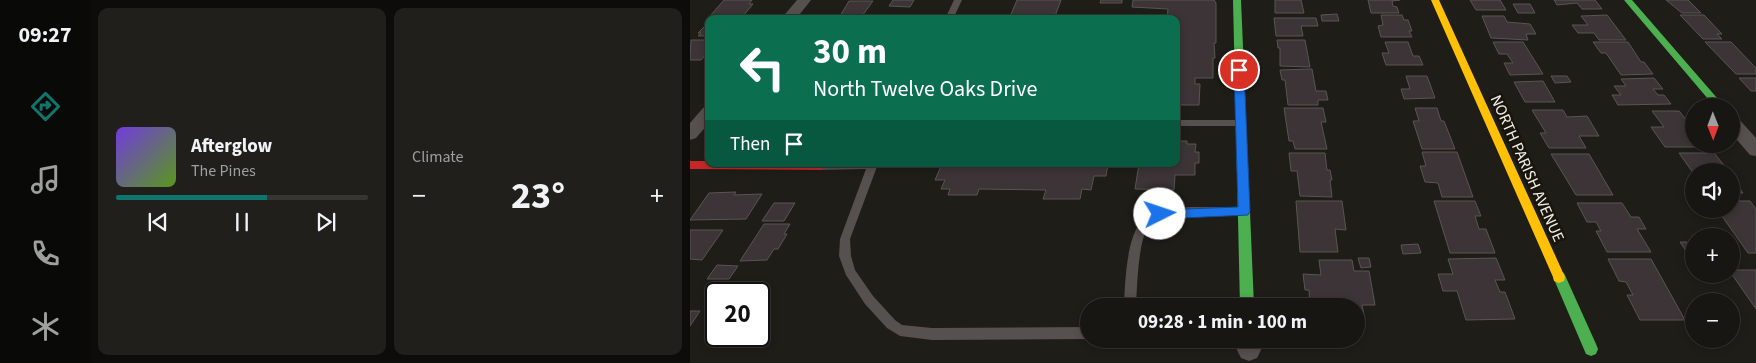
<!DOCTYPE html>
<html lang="en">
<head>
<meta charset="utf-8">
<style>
  body { margin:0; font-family:"Source Sans 3",sans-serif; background:#201f1b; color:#f1f3f6; height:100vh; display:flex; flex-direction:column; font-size:19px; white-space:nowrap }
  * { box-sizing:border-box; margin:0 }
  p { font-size:16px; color:#9e9f9f }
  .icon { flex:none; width:28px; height:28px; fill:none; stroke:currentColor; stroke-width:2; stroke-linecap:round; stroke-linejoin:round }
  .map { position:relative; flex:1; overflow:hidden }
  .details { display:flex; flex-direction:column; gap:8px; padding:8px; background:#0d0c0a; width:600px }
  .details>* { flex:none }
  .top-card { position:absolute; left:15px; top:15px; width:475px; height:152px; border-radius:10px; box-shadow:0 2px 8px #0003,0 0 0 1px #363532; background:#0b6e4f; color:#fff; overflow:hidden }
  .needle { width:32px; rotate:179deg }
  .controls { position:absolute; left:995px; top:98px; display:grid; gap:10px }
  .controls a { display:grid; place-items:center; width:55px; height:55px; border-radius:50%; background:#171612; box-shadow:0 2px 8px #0003,0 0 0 1px #363532; font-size:25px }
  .speed { position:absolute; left:15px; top:282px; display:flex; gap:10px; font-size:25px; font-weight:700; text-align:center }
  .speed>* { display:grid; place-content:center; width:65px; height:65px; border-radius:50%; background:#171612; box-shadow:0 2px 8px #0003,0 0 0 1px #363532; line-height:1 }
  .speed .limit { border:2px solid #111; border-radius:8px; background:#fff; color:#111 }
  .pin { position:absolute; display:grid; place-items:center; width:42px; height:42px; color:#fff; margin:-21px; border:2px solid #fff; border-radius:50%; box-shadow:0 1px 5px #0007 }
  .me { position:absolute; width:55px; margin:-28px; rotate:86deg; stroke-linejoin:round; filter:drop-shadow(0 0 4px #0008) }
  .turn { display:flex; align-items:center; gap:18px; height:105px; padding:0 25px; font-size:22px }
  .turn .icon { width:65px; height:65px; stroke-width:2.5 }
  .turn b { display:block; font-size:35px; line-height:42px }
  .then { display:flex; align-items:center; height:48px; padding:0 25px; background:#0003; gap:10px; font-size:19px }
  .big { font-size:38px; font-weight:700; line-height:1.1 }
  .details .card { flex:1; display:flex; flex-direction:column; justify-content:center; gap:8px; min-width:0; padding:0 18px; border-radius:10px; background:#201f1b }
  .song { display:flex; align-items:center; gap:15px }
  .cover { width:60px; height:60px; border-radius:8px; background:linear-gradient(135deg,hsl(260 70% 55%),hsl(90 70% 35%)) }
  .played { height:5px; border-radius:2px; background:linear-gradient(90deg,#0f766e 60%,#363532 60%) }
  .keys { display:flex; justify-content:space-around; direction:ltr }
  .heat { display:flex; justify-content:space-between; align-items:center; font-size:28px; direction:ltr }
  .details .tiles { flex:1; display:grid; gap:8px; grid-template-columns:repeat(2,1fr) }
  .trip { position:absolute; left:390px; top:298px; width:285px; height:50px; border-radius:25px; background:#171612; box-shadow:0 2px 8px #0003,0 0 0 1px #363532; font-weight:700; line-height:50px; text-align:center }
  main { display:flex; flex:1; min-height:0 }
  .tabs { display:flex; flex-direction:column; width:90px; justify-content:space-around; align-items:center; background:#090907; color:#9e9f9f }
  .tabs .icon { width:35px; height:35px }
  .tabs .active { color:#0f766e }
  .tabs b { font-size:22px; color:#f1f3f6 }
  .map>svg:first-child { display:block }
</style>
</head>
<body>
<main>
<nav class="tabs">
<b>09:27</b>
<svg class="icon active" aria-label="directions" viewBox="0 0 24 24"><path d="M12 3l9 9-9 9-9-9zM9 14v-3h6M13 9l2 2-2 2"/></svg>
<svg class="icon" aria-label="music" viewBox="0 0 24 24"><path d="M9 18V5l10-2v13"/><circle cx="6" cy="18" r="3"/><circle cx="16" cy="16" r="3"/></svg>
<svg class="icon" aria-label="phone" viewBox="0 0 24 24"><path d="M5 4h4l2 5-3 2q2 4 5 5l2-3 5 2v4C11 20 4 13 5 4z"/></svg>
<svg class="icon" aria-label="climate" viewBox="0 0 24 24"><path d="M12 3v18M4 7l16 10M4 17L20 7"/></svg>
</nav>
<section class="details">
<div class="tiles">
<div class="card">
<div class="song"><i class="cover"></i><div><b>Afterglow</b><p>The Pines</p></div></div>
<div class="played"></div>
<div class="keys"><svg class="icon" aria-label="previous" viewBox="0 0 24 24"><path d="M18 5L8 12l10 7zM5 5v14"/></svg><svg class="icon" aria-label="pause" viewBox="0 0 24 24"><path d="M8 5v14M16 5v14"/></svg><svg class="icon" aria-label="next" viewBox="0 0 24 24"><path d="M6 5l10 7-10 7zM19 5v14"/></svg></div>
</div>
<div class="card"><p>Climate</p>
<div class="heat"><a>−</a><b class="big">23°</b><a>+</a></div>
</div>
</div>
</section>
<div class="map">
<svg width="1066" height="363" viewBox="0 0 1066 363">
  <rect width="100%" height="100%" fill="#1f1d18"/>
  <g fill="#3c3436" stroke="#585554">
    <polygon points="34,0 62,0 59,4 63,4 53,16 20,16"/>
    <polygon points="203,0 224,0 220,7 199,6"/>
    <polygon points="327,0 371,0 364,19 319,19"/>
    <polygon points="411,0 432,0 432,3 410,3"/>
    <polygon points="443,0 524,0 526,3 526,43 524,43 525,58 523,58 523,78 505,78 505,84 510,84 509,105 486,105 486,19 477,19 478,9 442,7"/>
    <polygon points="585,0 611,0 614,13 585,13"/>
    <polygon points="678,0 710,0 702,1 703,6 707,7 709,13 681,13"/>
    <polygon points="780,0 810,0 816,10 786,10"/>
    <polygon points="864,0 905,0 912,9 892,9 887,3 867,5"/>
    <polygon points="976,0 998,0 1011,13 992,13"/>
    <polygon points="159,1 183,1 172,16 150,16"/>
    <polygon points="823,4 840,4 845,13 828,13"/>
    <polygon points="647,14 649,21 632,21 631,15"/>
    <polygon points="691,15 712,15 714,20 718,20 722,31 719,31 722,37 691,37 688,26 693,25"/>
    <polygon points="917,15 936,40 909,40 904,33 888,33 882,25 898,25 891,16"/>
    <polygon points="990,15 1014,15 1032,34 1027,34 1032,39 1013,39"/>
    <polygon points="792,16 814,16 817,22 840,24 846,34 836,34 838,40 801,38"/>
    <polygon points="584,18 626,18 628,26 611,26 613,36 586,36"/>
    <polygon points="19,22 19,36 8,36 11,33 8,33"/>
    <polygon points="1,40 19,40 19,47 14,52 18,52 11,60 0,60"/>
    <polygon points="587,40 615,40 620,67 590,66 590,48 588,48"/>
    <polygon points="695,42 718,42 723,56 729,56 733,65 696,65 692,53 699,53"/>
    <polygon points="803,42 833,42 853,74 820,75 814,63 823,63 817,54 809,54"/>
    <polygon points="903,42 938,42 951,62 954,62 963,74 931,75 916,53 911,53"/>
    <polygon points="1015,42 1041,42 1066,68 1066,74 1046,74"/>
    <polygon points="622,69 626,91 636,91 638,100 628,100 628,105 598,105 595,80 592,80 590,70"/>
    <polygon points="716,76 737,76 745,98 714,99 711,89 720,89"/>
    <polygon points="861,76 877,76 881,82 865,83"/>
    <polygon points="964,78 973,89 963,89 968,95 974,95 981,104 928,105 922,95 931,95 924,86 936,86 931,79"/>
    <polygon points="1049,78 1066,78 1066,91 1061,91"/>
    <polygon points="853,81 865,102 835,102 824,82"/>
    <polygon points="594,108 633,108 636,122 631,122 637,149 605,149 603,141 599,141"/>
    <polygon points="725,108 747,108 751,121 754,121 765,149 732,149 723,121 729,121"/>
    <polygon points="842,110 873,110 877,117 897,116 909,136 889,136 896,148 859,148 850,133 856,133"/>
    <polygon points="962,111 989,111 1004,129 1004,144 1015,144 1017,147 975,147 961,127 974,127"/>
    <polygon points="486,141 497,141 497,144 506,144 505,152 509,152 509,163 505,163 505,175 485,175 484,190 445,189 449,164 486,164"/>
    <polygon points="732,152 767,152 783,197 752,197 748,183 735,182 730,166 736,166"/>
    <polygon points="599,153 635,153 637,170 640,170 642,180 640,180 642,197 610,196 607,171 601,171"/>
    <polygon points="989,153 1024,153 1037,169 1031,170 1032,171 1004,171 1004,174"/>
    <polygon points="861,154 899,154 923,195 886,195"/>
    <polygon points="252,164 418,164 416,176 404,176 401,190 392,189 390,199 353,199 356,190 289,189 287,195 258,195 260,189 251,189 255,180 245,180"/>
    <polygon points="1041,177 1053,193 1041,193"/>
    <polygon points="46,192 44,195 72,194 56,219 0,220 19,193"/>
    <polygon points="606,201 652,201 656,230 645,229 648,252 610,252"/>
    <polygon points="744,201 785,201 791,216 785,216 789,229 796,229 805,253 760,253"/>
    <polygon points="1041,201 1060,201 1066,209 1066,253 1058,253 1027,209 1041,209"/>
    <polygon points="84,203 105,203 94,221 72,221"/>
    <polygon points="887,203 932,203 941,217 949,217 956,229 947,229 961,252 917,252 906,231 911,231 906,222 897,222"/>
    <polygon points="74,224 100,224 94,234 97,234 88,249 84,249 77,260 50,261"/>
    <polygon points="0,230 33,230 12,260 0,259"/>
    <polygon points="990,242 997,242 1004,252 1004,255 999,255"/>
    <polygon points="728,244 731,253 713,254 711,245"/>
    <polygon points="668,258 679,258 681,267 671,268"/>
    <polygon points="806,258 815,280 805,280 810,292 815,292 825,319 776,320 767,291 753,291 748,274 763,274 758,259"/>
    <polygon points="918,259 961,259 995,320 950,320 937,295 943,295 936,282 929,281"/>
    <polygon points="629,260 662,260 664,271 679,271 685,305 672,305 675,319 666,319 666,306 620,306 619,290 615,290 613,274 631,275"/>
    <polygon points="27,265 48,266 39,279 17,279"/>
    <polygon points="1041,270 1066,270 1066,309 1041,273"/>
    <polygon points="0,311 10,311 0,326"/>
  </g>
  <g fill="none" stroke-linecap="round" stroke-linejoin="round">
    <g fill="#56504e" fill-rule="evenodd">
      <polygon points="264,0 272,0 263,19 255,19"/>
      <polygon points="486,120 551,120 556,123 551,126 486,126"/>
      <polygon points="128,164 188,164 160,239 161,256 165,270 183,296 205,320 212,325 242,328 399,327 399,339 242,340 210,336 197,328 175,304 156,275 149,256 150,239 176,169 132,170 129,169 127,166"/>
      <path d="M501 207H553L557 208 558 211 557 214 553 215C532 215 472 210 459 226 448 239 447 288 446 306H434C435 284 436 226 459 215 471 208 487 208 501 207Z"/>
    </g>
    <g fill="#56504e" fill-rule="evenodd">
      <polygon points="107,0 121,0 106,19 91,19"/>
      <polygon points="19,106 19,123 6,138 0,140 0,123 13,108"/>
      <polygon points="1041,115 1047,117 1066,138 1066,156 1060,155 1041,133"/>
      <polygon points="547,339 569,339 571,350 567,358 559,361 551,358 547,350"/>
    </g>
    <g fill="#4caf50" fill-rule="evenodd">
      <polygon points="543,0 551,0 564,306 550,306"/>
      <polygon points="934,0 942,0 1034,106 1024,106"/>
      <polygon points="869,271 874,273 906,344 908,349 906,354 901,356 896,354 863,277 864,273"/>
    </g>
    <polygon fill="#ffc107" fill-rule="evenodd" points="741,0 749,0 875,277 874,281 869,283 864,281 863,277"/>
    <polygon fill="#c62828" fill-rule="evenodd" points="0,161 19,161 19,164 135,164 136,166 131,170 0,169"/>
  </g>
  <polygon fill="#1a73e8" stroke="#114b97" points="549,67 554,70 560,211 558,215 470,219 466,218 464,214 466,211 470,210 548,207 544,70"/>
  <g text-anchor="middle" stroke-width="5" stroke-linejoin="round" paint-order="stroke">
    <g font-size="16" fill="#f2f0e9" stroke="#19150c">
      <text transform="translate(838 168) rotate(66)" y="6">NORTH PARISH AVENUE</text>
    </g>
  </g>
</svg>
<div class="controls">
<a><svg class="needle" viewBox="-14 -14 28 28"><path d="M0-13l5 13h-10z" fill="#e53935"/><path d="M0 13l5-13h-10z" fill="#9e9f9f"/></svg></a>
<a><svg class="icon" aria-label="sound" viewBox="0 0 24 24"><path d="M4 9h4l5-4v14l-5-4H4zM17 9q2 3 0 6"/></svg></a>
<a>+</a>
<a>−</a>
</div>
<div class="speed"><div class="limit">20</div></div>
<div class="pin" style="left:549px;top:70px;background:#d93025"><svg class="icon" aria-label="arrive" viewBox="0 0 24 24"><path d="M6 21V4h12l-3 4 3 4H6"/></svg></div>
<svg class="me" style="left:470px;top:214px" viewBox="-20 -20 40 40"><circle r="19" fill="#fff"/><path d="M0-13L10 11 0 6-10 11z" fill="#1a73e8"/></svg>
<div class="trip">09:28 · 1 min · 100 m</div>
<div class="top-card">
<div class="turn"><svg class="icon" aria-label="left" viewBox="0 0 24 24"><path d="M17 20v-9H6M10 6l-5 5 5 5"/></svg><div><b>30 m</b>North Twelve Oaks Drive</div></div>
<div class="then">Then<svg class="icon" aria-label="arrive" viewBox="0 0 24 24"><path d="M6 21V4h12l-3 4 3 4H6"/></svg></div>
</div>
</div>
</main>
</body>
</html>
